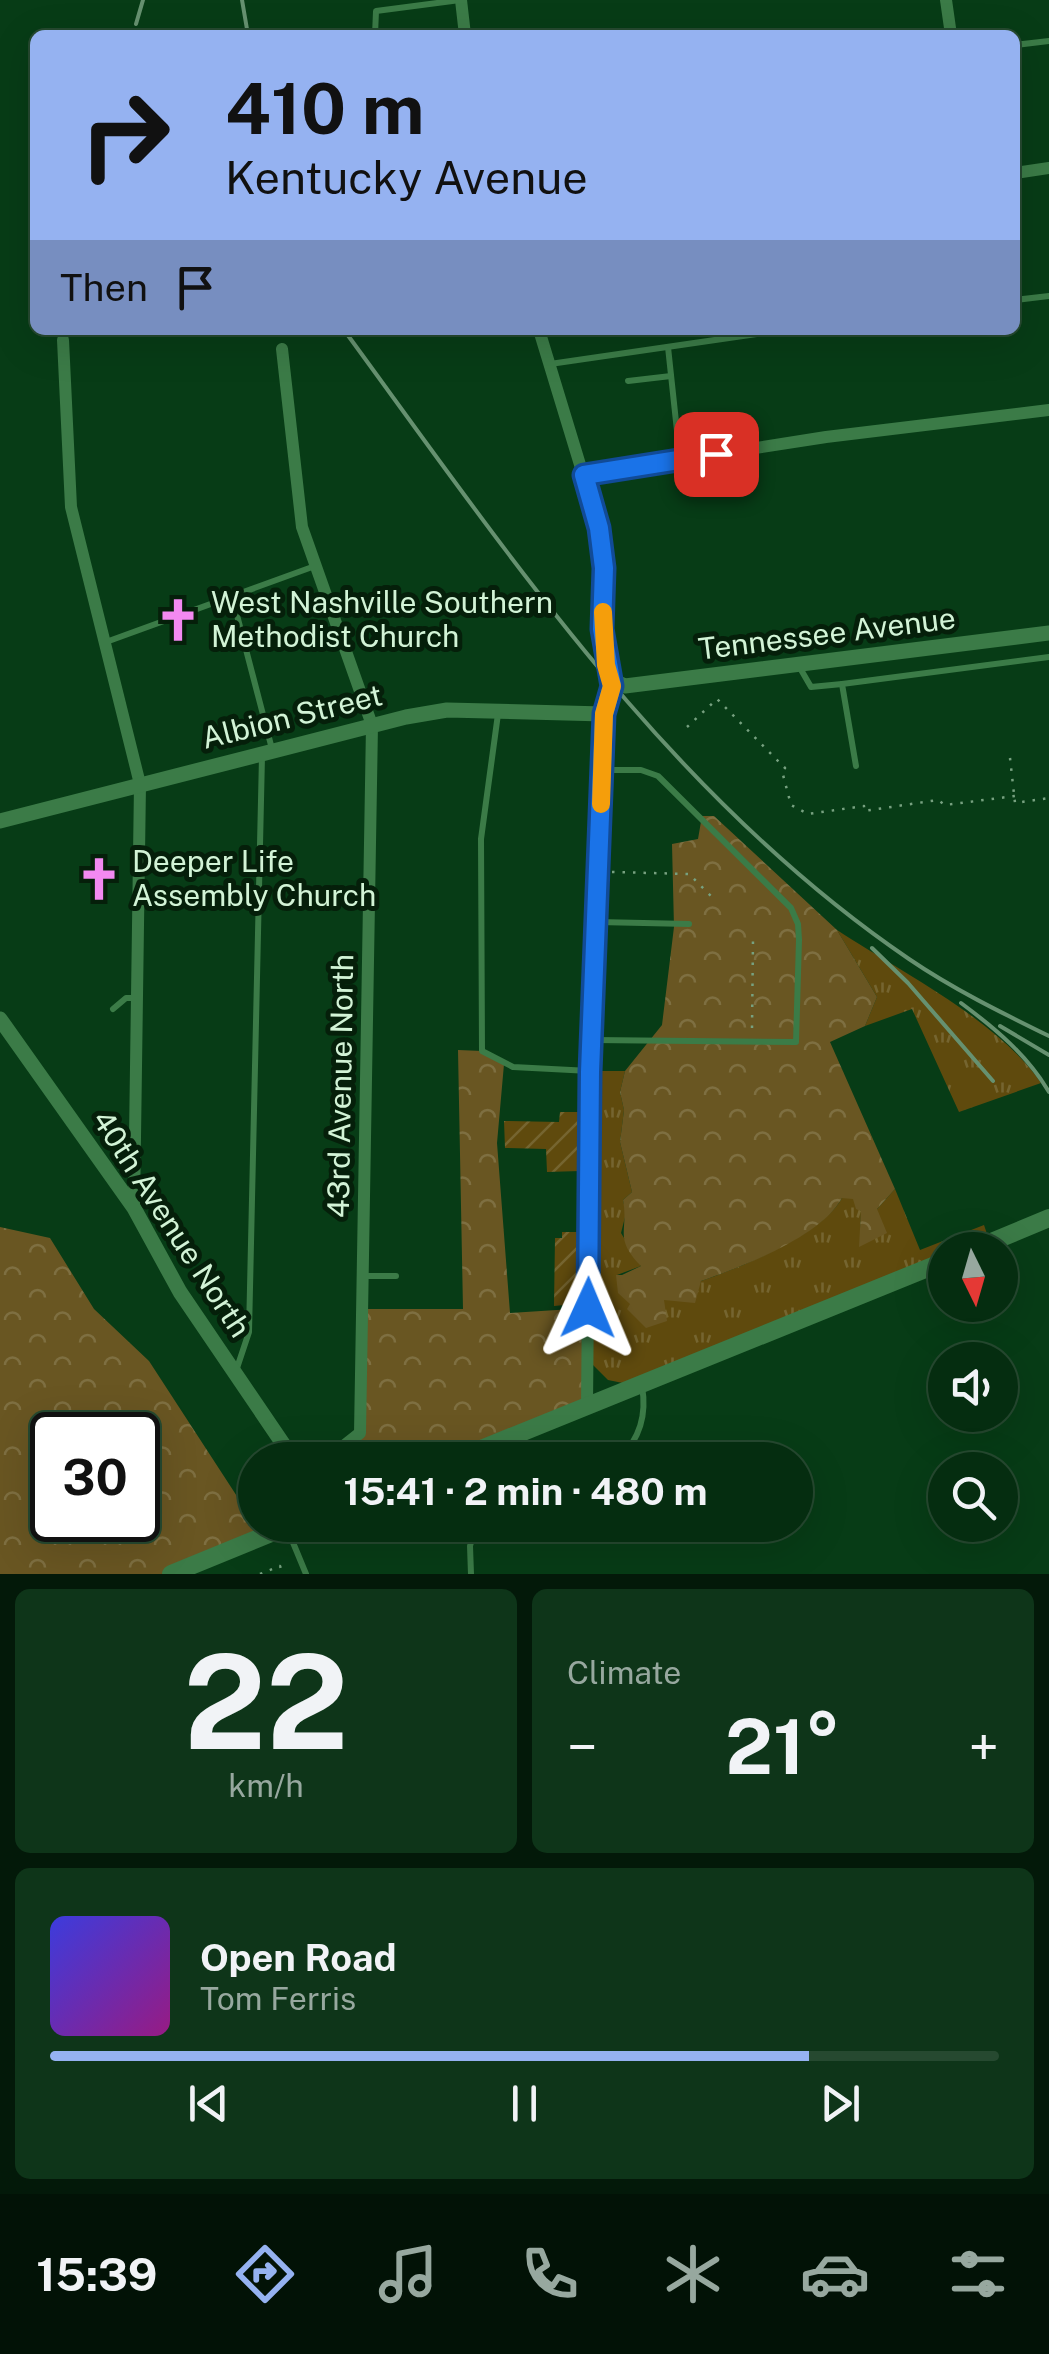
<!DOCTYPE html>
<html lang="en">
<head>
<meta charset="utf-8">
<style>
  body { margin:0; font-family:"Public Sans",sans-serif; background:#0e3519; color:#f1f3f6; height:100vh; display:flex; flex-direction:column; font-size:38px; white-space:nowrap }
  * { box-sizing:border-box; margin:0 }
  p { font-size:32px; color:#97a89f }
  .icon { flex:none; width:55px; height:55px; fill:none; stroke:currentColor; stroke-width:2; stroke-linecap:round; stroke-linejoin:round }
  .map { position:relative; height:1574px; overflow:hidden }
  .drawer { display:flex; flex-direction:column; gap:15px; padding:15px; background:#031909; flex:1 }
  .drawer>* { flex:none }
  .hud { position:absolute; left:30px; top:30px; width:990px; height:305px; border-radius:15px; box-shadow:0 10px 40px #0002,0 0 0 2px #264930; background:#95b2f1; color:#111; overflow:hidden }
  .needle { width:65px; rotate:175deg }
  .tools { position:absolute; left:928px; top:1232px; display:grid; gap:20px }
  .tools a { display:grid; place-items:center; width:90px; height:90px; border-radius:50%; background:#052d10; box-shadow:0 10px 40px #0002,0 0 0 2px #264930; font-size:50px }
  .speed { position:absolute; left:30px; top:1412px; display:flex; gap:20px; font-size:50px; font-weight:700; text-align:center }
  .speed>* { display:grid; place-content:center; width:130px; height:130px; border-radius:50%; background:#052d10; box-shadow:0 10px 40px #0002,0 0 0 2px #264930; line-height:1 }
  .speed .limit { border:5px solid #111; border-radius:15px; background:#fff; color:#111 }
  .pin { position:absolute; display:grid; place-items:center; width:85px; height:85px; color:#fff; margin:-42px; border-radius:20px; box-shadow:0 5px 15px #0006 }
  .me { position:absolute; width:110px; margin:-55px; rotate:1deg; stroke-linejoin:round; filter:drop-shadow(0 0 8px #0008) }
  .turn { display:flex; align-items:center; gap:35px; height:210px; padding:0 30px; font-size:45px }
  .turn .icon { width:130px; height:130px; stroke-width:2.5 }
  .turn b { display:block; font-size:70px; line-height:85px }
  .then { display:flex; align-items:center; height:95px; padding:0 30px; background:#0003; gap:20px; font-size:38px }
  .big { font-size:75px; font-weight:700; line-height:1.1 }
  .drawer .card { flex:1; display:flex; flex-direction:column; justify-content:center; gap:15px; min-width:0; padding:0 35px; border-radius:15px; background:#0e3519 }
  .drawer .dial { align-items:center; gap:0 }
  .dial b { font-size:130px; line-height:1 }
  .song { display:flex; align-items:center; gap:30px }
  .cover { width:120px; height:120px; border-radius:15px; background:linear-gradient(135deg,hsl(240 70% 55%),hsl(310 70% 35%)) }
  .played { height:10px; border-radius:5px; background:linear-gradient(90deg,#95b2f1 80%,#264930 80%) }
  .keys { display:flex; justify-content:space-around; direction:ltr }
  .heat { display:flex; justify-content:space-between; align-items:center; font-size:55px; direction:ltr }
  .drawer .tiles { flex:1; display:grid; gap:15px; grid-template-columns:1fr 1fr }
  .card:last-child { grid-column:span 2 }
  .trip { position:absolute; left:238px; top:1442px; width:575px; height:100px; border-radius:50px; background:#052d10; box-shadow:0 10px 40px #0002,0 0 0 2px #264930; font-weight:700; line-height:100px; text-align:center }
  .menu { display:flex; height:160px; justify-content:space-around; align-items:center; background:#021206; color:#97a89f }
  .menu .icon { width:70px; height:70px }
  .menu .current { color:#95b2f1 }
  .menu b { font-size:45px; color:#f1f3f6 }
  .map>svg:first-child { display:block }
</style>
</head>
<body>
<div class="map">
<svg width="1049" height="1574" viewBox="0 0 1049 1574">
  <defs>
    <pattern id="grass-tufts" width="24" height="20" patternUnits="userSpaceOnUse" patternTransform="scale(2.5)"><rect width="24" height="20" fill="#5f4a0d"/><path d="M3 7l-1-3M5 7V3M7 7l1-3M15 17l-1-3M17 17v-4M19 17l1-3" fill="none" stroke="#756530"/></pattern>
    <pattern id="forest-crowns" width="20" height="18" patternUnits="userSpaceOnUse" patternTransform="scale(2.5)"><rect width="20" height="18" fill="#695622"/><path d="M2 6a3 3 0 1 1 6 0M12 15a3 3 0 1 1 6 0" fill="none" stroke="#7e6f41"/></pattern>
    <pattern id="garden-furrows" width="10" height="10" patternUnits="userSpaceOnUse" patternTransform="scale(2.5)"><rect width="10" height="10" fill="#5f4a0d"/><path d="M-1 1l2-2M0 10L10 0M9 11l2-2" fill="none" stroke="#756530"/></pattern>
  </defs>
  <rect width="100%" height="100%" fill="#073c16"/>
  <g fill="url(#grass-tufts)">
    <path d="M837 930C901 972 998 1020 1041 1083L959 1112 912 1009 865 1026 877 997Z"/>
    <path d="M590 1071H625L620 1092 624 1110 620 1142 632 1192 623 1200 626 1213 621 1233 641 1266 617 1275 664 1300 696 1289 701 1281C739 1268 823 1234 842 1198H853L861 1211 860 1246 877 1209 895 1189 920 1250 984 1225 990 1243 972 1250H945V1261L628 1384 608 1380 588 1360Z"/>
  </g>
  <g fill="url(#forest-crowns)" fill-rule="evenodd">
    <path d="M702 816H714L837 930 877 997 865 1026 830 1042 895 1189 877 1209 887 1233 859 1247 861 1211 856 1209 853 1199 842 1198C821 1237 741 1267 701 1281L695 1303 664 1300 667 1321 646 1328 627 1309 630 1304 618 1293 616 1275H622L641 1266C613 1237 629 1231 623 1200L632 1192 620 1142 624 1110 620 1092 625 1071 662 1025 674 927 672 844 698 839Z"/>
    <polygon points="458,1050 482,1051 504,1064 497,1143 510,1313 588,1308 587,1407 454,1460 326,1460 360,1433 362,1309 463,1309"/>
    <path d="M0 1227 50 1238 94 1309 149 1361 242 1504 260 1538 171 1574H0ZM52 1435H138V1520H52Z"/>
  </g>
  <g fill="url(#garden-furrows)">
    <polygon points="560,1112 580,1112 580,1171 547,1172 546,1149 505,1148 504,1121 559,1122"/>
    <polygon points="562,1232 578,1232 575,1304 554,1306 555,1238 562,1238"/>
  </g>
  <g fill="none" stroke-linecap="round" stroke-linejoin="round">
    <g stroke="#77a180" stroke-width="2.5" stroke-dasharray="2.5 8" stroke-linecap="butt">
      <polyline points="687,727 717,699 785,768 782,771 791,805 808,814 864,806 864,811 938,800 945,805 1015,796"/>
      <polyline points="1010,758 1015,803 1049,798"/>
      <polyline points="612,872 689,874 716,901"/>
      <polyline points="752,1028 753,939"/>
      <polyline points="260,1574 280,1566 283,1574"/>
    </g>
    <g stroke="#3b7b47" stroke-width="6">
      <polyline points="375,35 376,11 460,0"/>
      <polyline points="1015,45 1049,41"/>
      <polyline points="1015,300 1049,296"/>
      <polyline points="668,347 680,459"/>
      <polyline points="550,364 784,330"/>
      <polyline points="628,381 671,376"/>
      <polyline points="232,596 272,749"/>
      <polyline points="106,642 315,566"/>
      <polyline points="800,668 811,687 842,684"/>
      <polyline points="498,714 481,839 482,1051 513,1067 590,1071"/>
      <polyline points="856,766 842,684 1049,657"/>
      <polyline points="598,922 689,924"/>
      <polyline points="113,1009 126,998 134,998"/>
      <polyline points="593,1040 796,1042 799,940 798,924 791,908 658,776 641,770 604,770"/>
      <polyline points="364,1276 396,1276"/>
      <polyline points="236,1371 249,1332 262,756"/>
      <path d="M619 1460C640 1438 647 1415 642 1386"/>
      <polyline points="287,1528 306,1574"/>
      <polyline points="471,1574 470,1546 476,1525"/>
    </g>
    <g stroke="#3b7b47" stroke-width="12">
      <polyline points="461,0 465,35"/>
      <polyline points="946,0 951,35"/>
      <polyline points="1015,173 1049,168"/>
      <polyline points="539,330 599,527 604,568 603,629 606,665 612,680 604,714 590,1071 587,1407"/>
      <polyline points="63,340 71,507 140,784 134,1208"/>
      <polyline points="282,349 302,527 372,725 360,1433 326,1460"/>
      <polyline points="584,475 826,437 1049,410"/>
    </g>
    <g stroke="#3b7b47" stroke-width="15">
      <polyline points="612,680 625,686 1049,633"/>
      <polyline points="0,821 406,717 447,710 604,714"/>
      <polyline points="0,1019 134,1208 180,1292 294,1460"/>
    </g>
    <g stroke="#3b7b47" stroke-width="18">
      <polyline points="972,1250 1049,1218"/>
      <polyline points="454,1460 945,1261"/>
      <polyline points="171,1574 291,1525"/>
    </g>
    <g stroke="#669170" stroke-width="4">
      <polyline points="242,0 248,35"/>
      <polyline points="136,24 143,0"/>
      <path d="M344 330C511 558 672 798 909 959 953 989 1002 1013 1049 1036"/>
      <polyline points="872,948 908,983 993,1081"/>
      <path d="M961 1003C996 1029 1027 1055 1049 1092"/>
      <polyline points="1000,1026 1049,1055"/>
    </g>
  </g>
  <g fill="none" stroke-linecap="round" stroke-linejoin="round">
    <g stroke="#114b97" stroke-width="25">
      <polyline id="route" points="588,1308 590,1072 604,714 612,686 602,629 604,568 599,528 584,475 716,454"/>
    </g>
    <use href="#route" stroke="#1a73e8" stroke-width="18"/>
    <polyline stroke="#f59e0b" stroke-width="18" points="601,804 604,714 612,686 606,665 603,612"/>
  </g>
  <defs>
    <g id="church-bare" transform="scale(3.45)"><path d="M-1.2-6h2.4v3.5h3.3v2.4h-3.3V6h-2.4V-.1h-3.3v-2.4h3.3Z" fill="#f389f1" stroke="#051f0a" stroke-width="2.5" paint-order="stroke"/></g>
  </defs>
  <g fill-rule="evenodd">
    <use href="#church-bare" x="178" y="620"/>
    <use href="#church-bare" x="99" y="879"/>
  </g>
  <g text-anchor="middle" stroke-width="10" stroke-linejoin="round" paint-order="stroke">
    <g font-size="30" fill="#d2f3d6" stroke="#051f0a" text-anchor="start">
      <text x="211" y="613">West Nashville Southern<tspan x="211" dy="34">Methodist Church</tspan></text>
      <text x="132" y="872">Deeper Life<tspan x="132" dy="34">Assembly Church</tspan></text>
    </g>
    <g font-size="30" fill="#d2f3d6" stroke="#051f0a">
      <text transform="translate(827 634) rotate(-7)" y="10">Tennessee Avenue</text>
      <text transform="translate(292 717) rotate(-14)" y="10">Albion Street</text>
      <text transform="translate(341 1086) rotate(-89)" y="10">43rd Avenue North</text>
      <text transform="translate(171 1224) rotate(57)" y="10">40th Avenue North</text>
    </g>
  </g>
</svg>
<div class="tools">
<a><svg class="needle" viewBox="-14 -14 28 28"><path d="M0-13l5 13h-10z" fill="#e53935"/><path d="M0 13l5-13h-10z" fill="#97a89f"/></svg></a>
<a><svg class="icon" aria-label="sound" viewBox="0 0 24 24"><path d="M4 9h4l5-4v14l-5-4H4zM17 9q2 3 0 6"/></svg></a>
<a><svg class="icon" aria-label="search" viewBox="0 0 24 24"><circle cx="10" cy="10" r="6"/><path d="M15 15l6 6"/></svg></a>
</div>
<div class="speed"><div class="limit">30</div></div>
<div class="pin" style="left:716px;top:454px;background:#d93025"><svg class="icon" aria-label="arrive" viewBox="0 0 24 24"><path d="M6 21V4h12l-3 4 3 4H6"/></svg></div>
<svg class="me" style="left:588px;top:1308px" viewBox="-20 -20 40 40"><path d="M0-17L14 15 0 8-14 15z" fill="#1a73e8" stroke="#fff" stroke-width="4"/></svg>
<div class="trip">15:41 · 2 min · 480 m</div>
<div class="hud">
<div class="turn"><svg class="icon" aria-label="right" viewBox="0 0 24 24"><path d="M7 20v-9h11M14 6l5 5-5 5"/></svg><div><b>410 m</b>Kentucky Avenue</div></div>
<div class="then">Then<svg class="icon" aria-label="arrive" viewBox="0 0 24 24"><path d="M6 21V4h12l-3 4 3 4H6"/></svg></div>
</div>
</div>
<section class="drawer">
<div class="tiles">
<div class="card dial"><b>22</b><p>km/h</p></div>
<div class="card"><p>Climate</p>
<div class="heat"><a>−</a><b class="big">21°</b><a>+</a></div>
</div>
<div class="card">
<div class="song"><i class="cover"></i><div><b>Open Road</b><p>Tom Ferris</p></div></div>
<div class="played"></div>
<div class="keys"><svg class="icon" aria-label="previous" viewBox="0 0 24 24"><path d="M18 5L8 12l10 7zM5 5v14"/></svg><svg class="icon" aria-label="pause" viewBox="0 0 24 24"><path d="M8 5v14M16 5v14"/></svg><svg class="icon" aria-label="next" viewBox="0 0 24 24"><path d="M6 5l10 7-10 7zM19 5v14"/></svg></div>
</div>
</div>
</section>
<nav class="menu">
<b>15:39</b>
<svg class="icon current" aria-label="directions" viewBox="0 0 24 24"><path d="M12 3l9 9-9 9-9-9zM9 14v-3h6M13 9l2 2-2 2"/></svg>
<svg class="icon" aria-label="music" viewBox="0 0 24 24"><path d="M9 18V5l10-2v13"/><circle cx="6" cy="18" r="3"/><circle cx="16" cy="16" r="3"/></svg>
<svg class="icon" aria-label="phone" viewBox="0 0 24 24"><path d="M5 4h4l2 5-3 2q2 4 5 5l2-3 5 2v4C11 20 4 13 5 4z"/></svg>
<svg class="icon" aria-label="climate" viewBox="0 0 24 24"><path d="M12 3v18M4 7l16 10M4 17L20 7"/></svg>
<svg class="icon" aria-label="car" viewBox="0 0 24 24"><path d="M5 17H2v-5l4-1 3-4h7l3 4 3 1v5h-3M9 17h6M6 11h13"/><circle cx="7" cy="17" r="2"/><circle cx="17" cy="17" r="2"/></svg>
<svg class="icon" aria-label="filters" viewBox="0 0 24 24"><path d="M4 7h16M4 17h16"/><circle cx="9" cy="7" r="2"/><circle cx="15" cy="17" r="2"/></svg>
</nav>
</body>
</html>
